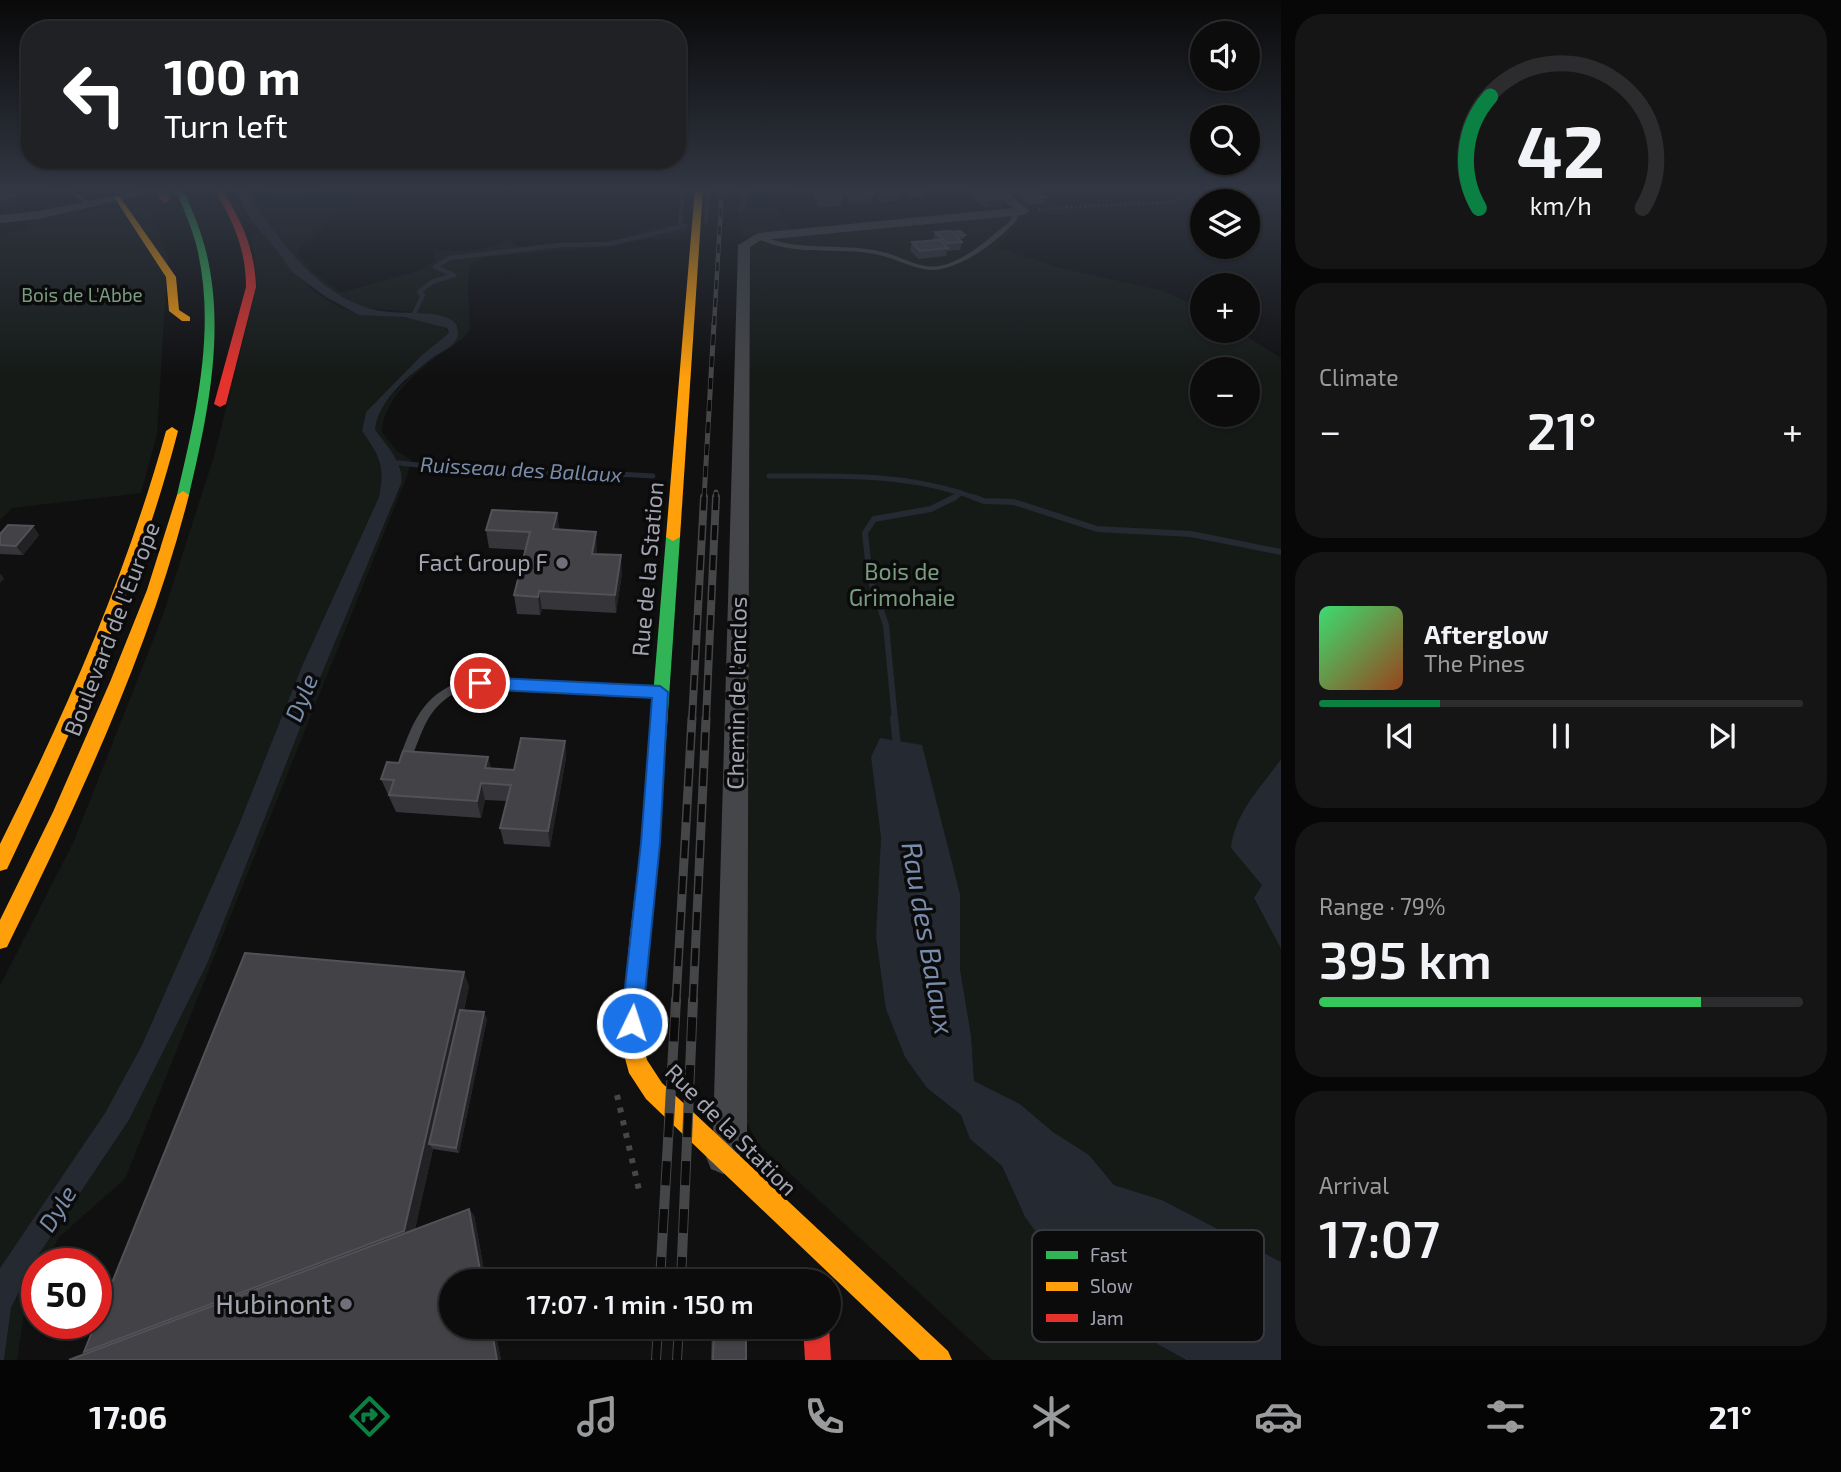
<!DOCTYPE html>
<html lang="en">
<head>
<meta charset="utf-8">
<style>
  body { margin:0; font-family:"Exo 2",sans-serif; background:#151516; color:#f1f3f6; height:100vh; display:flex; flex-direction:column; font-size:26px; white-space:nowrap }
  * { box-sizing:border-box; margin:0 }
  p { font-size:23px; color:#9a9b9d }
  .icon { flex:none; width:38px; height:38px; fill:none; stroke:currentColor; stroke-width:2; stroke-linecap:round; stroke-linejoin:round }
  .map { position:relative; flex:1; overflow:hidden }
  .side { display:flex; flex-direction:column; gap:14px; padding:14px; background:#070707; width:560px }
  .side>* { flex:none }
  .hud { position:absolute; left:21px; top:21px; width:665px; height:147px; border-radius:28px; box-shadow:0 2px 5px #0004,0 0 0 2px #2c2c2e; background:#202124; color:#fff; overflow:hidden }
  .controls { position:absolute; left:1190px; top:21px; display:grid; gap:14px }
  .controls a { display:grid; place-items:center; width:70px; height:70px; border-radius:50%; background:#0c0c0d; box-shadow:0 2px 5px #0004,0 0 0 2px #2c2c2e; font-size:35px }
  .speed { position:absolute; left:21px; top:1248px; display:flex; gap:14px; font-size:35px; font-weight:700; text-align:center }
  .speed>* { display:grid; place-content:center; width:91px; height:91px; border-radius:50%; background:#0c0c0d; box-shadow:0 2px 5px #0004,0 0 0 2px #2c2c2e; line-height:1 }
  .speed .limit { border:10px solid #d22; background:#fff; color:#111 }
  .pin { position:absolute; display:grid; place-items:center; width:60px; height:60px; color:#fff; margin:-30px; border:4px solid #fff; border-radius:50%; box-shadow:0 2px 7px #0007 }
  .me { position:absolute; width:77px; margin:-38px; rotate:4deg; stroke-linejoin:round; filter:drop-shadow(0 0 5px #0008) }
  .turn { display:flex; align-items:center; gap:24px; height:147px; padding:0 28px; font-size:32px }
  .turn .icon { width:91px; height:91px; stroke-width:2.5 }
  .turn b { display:block; font-size:49px; line-height:60px }
  .big { font-size:52px; font-weight:600; line-height:1.1 }
  .side .widget { flex:1; display:flex; flex-direction:column; justify-content:center; gap:10px; min-width:0; padding:0 24px; border-radius:28px; background:#151516 }
  .side .dial { align-items:center; gap:0 }
  .dial svg { height:182px; overflow:visible; fill:none; stroke:#2c2c2e; stroke-width:7; stroke-linecap:round; text-anchor:middle }
  .dial text { fill:#f1f3f6; stroke:none }
  .song { display:flex; align-items:center; gap:21px }
  .cover { width:84px; height:84px; border-radius:10px; background:linear-gradient(135deg,hsl(140 70% 55%),hsl(20 70% 35%)) }
  .played { height:7px; border-radius:4px; background:linear-gradient(90deg,#0b8043 25%,#2c2c2e 25%) }
  .keys { display:flex; justify-content:space-around; direction:ltr }
  .heat { display:flex; justify-content:space-between; align-items:center; font-size:38px; direction:ltr }
  .charge { height:10px; border-radius:5px; background:linear-gradient(90deg,#34c759 79%,#2c2c2e 0) }
  .trip { position:absolute; left:439px; top:1269px; width:402px; height:70px; border-radius:35px; background:#0c0c0d; box-shadow:0 2px 5px #0004,0 0 0 2px #2c2c2e; font-weight:600; line-height:70px; text-align:center }
  .menu { display:flex; height:112px; justify-content:space-around; align-items:center; background:#050505; color:#9a9b9d }
  .menu .icon { width:49px; height:49px }
  .menu .current { color:#0b8043 }
  .menu b { font-size:32px; color:#f1f3f6 }
  main { display:flex; flex:1; min-height:0 }
  .map>svg:first-child { display:block }
</style>
</head>
<body>
<main>
<div class="map">
<svg width="1281" height="1360" viewBox="0 0 1281 1360">
  <rect width="100%" height="100%" fill="#101011"/>
  <g fill="#151a17" fill-rule="evenodd">
    <path d="M245 188H409L404 195 348 206 300 247 298 255 311 268 309 269 340 293 421 270 435 260 434 253 437 250 467 251 486 248 508 239 517 246 525 248 601 244 628 238 652 227 686 225 690 229 686 239H647L602 247 488 257 478 260 470 266 468 281 470 330C460 344 444 350 431 361 409 379 383 403 382 432L397 451 411 460 407 476 125 1179 59 1237 46 1263 37 1264V1283L25 1307 17 1360H4L11 1308 33 1263 129 1120 207 964 318 683 401 484 400 465 374 428 383 405 392 394 419 368 453 343 458 327C442 306 381 315 355 304 311 286 269 227 245 188Z"/>
    <path d="M736 188H758L764 196 776 201 788 228 806 234 1045 210 1161 206 1025 216 996 247 1060 268 1164 291 1202 309V331H1238L1281 358V759L1271 773 1262 885 1254 899 1281 949V1262L1162 1200 1114 1185 1089 1155 1053 1132 1020 1104 974 1081 971 1035 960 969V894L922 746 871 757 881 838 880 878 927 1088 961 1115 970 1139 1002 1166 1025 1217 1145 1337 1185 1360H992L758 1144 747 1123 750 246 758 243 757 239 741 235ZM1202 369H1248V415H1202Z"/>
    <polygon points="144,197 168,256 157,434 141,493 12,508 0,520 0,234 22,231 34,220"/>
    <path d="M266 234C286 263 308 293 342 308 365 318 440 314 449 333L422 355 366 412 362 431C380 457 385 465 379 497L302 666 238 827 142 1045 105 1113 0 1268V986L74 841 163 615 215 453 257 285 252 235Z"/>
  </g>
  <g fill="#252931">
    <path d="M234 188H245C277 239 324 307 390 312 408 314 437 310 453 321 458 325 460 335 456 340 452 347 441 352 435 356 410 375 380 397 375 429 386 446 405 463 401 484L318 683 207 964 129 1120 33 1263 11 1308 4 1360H0V1268L105 1113 142 1045 238 827 302 666 379 497C385 465 380 457 362 431L366 412 422 355 449 333 447 328 404 317 359 315 326 297 292 272 273 245 251 221Z"/>
    <polygon points="880,738 922,745 960,894 960,969 971,1035 974,1081 1020,1104 1053,1132 1089,1155 1114,1185 1162,1200 1281,1262 1281,1360 1186,1360 1145,1337 1100,1318 1025,1217 1002,1166 970,1139 961,1115 927,1088 905,1057 886,1009 876,937 881,838 871,757"/>
    <path d="M1281 759V949L1254 898 1262 885 1231 848C1235 812 1261 788 1281 759Z"/>
  </g>
  <g fill="none" stroke-linecap="round" stroke-linejoin="round">
    <g stroke="#252931" stroke-width="4.5">
      <polyline points="740,210 743,208 745,188"/>
      <polyline points="706,222 708,188"/>
      <polyline points="680,226 683,188"/>
      <polyline points="413,316 423,295 419,292 432,282 454,275 435,267 450,258 560,245 609,244 685,226"/>
    </g>
    <g stroke="#252931" stroke-width="5">
      <polyline points="389,462 497,473 600,473 653,476"/>
      <path d="M769 476C834 476 898 473 961 493L953 499"/>
      <polyline points="961,493 978,499"/>
    </g>
    <g stroke="#252931" stroke-width="6">
      <polyline points="973,497 984,501 1014,502 1097,529 1191,534 1281,552"/>
      <polyline points="895,720 886,625 870,579 865,533 874,519 931,509 955,497"/>
    </g>
    <polyline stroke="#252931" stroke-width="8" points="894,718 897,746"/>
    <polyline stroke="#46464b" stroke-width="2.5" stroke-dasharray="2 2.5" stroke-linecap="butt" points="1039,209 1170,202 1232,188"/>
    <g stroke="#46464b" stroke-width="6" stroke-dasharray="5 8" stroke-linecap="butt">
      <polyline points="617,1095 639,1190"/>
      <polyline points="711,1270 785,1281"/>
    </g>
    <g fill="#454649" fill-rule="evenodd">
      <path d="M29 188C53 187 75 185 92 205L87 206C67 184 52 195 29 188Z"/>
      <path d="M1012 211 1017 212V220C998 240 972 261 945 268 923 275 904 261 883 256 842 245 793 259 755 237L758 235C772 240 785 244 800 245 829 248 858 245 887 253 904 258 920 269 939 266 966 261 991 237 1011 220Z"/>
      <path d="M464 680 658 688 662 689 663 692 662 695 658 696 465 688C425 705 424 731 408 766L404 768 400 766 398 763C412 724 421 695 464 680Z"/>
    </g>
    <g fill="#454649" fill-rule="evenodd">
      <polygon points="152,188 173,188 39,219 0,223 0,215 39,211"/>
      <polygon points="819,188 831,188 834,190 894,188 885,194 831,197"/>
      <polygon points="988,188 1001,188 1030,211 1024,215 761,240 750,247 747,1135 735,1169 723,1174 711,1169 706,1157 713,1135 738,245 758,233 1013,208"/>
    </g>
    <g fill="#30b455" fill-rule="evenodd">
      <path d="M175 188H183C190 206 199 225 204 244 227 325 208 415 189 495L183 499 177 495C196 415 217 326 196 244 191 225 182 206 175 188Z"/>
      <polygon points="673,533 680,537 659,843 650,935 647,942 640,944 633,942 630,935 641,843 666,537"/>
    </g>
    <g fill="#ff9f0a" fill-rule="evenodd">
      <polygon points="695,188 703,188 680,537 673,541 666,537"/>
      <polygon points="114,197 120,197 176,277 179,310 190,317 190,321 182,321 169,311 166,277"/>
      <path d="M172 427 178 431C138 584 75 726 7 869L0 871V844C67 710 126 575 166 431Z"/>
      <path d="M183 491 189 495C149 652 78 802 7 947L0 949V920L53 812 110 682 147 590 177 495Z"/>
      <polygon points="640,926 647,928 650,935 642,1040 647,1060 662,1083 948,1351 952,1360 920,1360 646,1099 629,1073 620,1040 630,935 633,928"/>
    </g>
    <g fill="#e5322d" fill-rule="evenodd">
      <path d="M213 188H221C241 219 255 249 256 287L226 404 220 407 214 404 246 287C246 249 233 220 213 188Z"/>
      <polygon points="803,1326 829,1326 831,1360 805,1360"/>
    </g>
    <g stroke="#454648" stroke-width="4.5">
      <polyline id="rail-far4" points="714,325 722,188"/>
    </g>
    <g stroke="#454648" stroke-width="5">
      <g id="rail-far3">
        <polyline points="704,499 714,323"/>
        <polyline points="716,499 716,492"/>
      </g>
    </g>
    <g stroke="#454648" stroke-width="8">
      <g id="rail-far2">
        <polyline points="692,720 704,497"/>
        <polyline points="706,720 716,497"/>
      </g>
    </g>
    <g stroke="#454648" stroke-width="9">
      <g id="rail-far1">
        <polyline points="676,1002 692,718"/>
        <polyline points="693,1002 706,718"/>
      </g>
    </g>
    <g stroke="#454648" stroke-width="10">
      <g id="rail">
        <polyline points="660,1281 676,1000"/>
        <polyline points="681,1281 693,1000"/>
        <polyline points="656,1360 658,1326"/>
        <polyline points="677,1360 679,1326"/>
      </g>
    </g>
    <use href="#rail-far4" stroke="#0b0b0c" stroke-width="2.5" stroke-dasharray="9" stroke-linecap="butt"/>
    <use href="#rail-far3" stroke="#0b0b0c" stroke-width="3.5" stroke-dasharray="11" stroke-linecap="butt"/>
    <use href="#rail-far2" stroke="#0b0b0c" stroke-width="5" stroke-dasharray="15" stroke-linecap="butt"/>
    <use href="#rail-far1" stroke="#0b0b0c" stroke-width="6" stroke-dasharray="18" stroke-linecap="butt"/>
    <use href="#rail" stroke="#0b0b0c" stroke-width="8" stroke-dasharray="24" stroke-linecap="butt"/>
    <polyline stroke="#e5322d" stroke-width="9" points="160,188 165,198"/>
  </g>
  <g fill="#36363a">
    <polygon points="267,188 337,188 274,199"/>
    <polygon points="794,188 813,188 813,193 798,194"/>
    <polygon points="903,188 923,188 924,190 923,197 909,198 903,190"/>
    <polygon points="967,188 984,188 1001,206 985,207 966,192"/>
    <polygon points="1009,188 1033,188 1033,189 1047,197 1044,204 1028,205 1019,197 1020,194 1015,194"/>
    <polygon points="879,189 901,193 899,201 881,202 877,197"/>
    <polygon points="847,191 873,195 871,203 850,204 846,198"/>
    <polygon points="815,192 842,198 841,206 819,207 814,199"/>
    <polygon points="935,232 965,235 964,239 959,239 962,242 960,250 947,251 946,256 918,259 910,250 912,242 933,240"/>
    <polygon points="557,513 559,530 597,550 596,554 622,573 616,613 542,609 540,615 517,614 514,595 525,550 489,548 486,530"/>
    <polygon points="33,526 39,535 23,555 0,554 0,534"/>
    <polygon points="565,741 566,758 550,847 504,844 500,828 507,801 485,800 481,818 396,812 381,779 399,763 488,757 491,769 514,770"/>
    <polygon points="469,986 464,1010 487,1019 459,1153 433,1149 415,1229 474,1215 486,1281 452,1281 494,1326 501,1360 69,1360 89,1352 84,1352"/>
    <polygon points="712,1326 746,1326 746,1360 711,1360"/>
  </g>
  <g fill="#222224">
    <polygon points="270,188 337,188 274,199"/>
    <polygon points="16,196 19,203 0,208 0,199"/>
    <polygon points="1004,198 1001,206 985,207 987,200"/>
    <polygon points="557,513 559,531 553,529"/>
    <polygon points="33,526 39,535 23,555 16,546"/>
    <polygon points="596,532 597,550 593,572 592,554"/>
    <polygon points="621,555 622,573 616,613 615,595"/>
    <polygon points="1,574 4,579 0,583 0,575"/>
    <polygon points="539,591 542,609 540,615 538,597"/>
    <polygon points="565,741 566,758 550,847 548,831"/>
    <polygon points="488,757 492,774 489,785 485,768"/>
    <polygon points="481,783 485,800 481,818 477,801"/>
    <polygon points="464,972 469,986 434,1145 429,1144 433,1149 413,1238 106,1355 84,1352"/>
    <polygon points="484,1012 487,1019 459,1153 456,1148"/>
    <polygon points="469,1209 474,1215 486,1281 482,1281"/>
    <polygon points="491,1326 494,1326 501,1360 497,1360"/>
  </g>
  <g fill="#424247" stroke="#515157" stroke-width="2">
    <polygon points="908,188 923,188 924,190 910,190"/>
    <polygon points="967,188 985,188 974,189 973,193"/>
    <polygon points="990,188 1004,198 987,200 974,189"/>
    <polygon points="879,189 897,189 901,193 882,194"/>
    <polygon points="1034,189 1047,197 1030,197 1021,190"/>
    <polygon points="869,190 873,195 852,197 847,191"/>
    <polygon points="837,191 842,198 820,199 815,192"/>
    <polygon points="10,192 16,196 0,199 0,194"/>
    <polygon points="951,231 962,242 947,243 935,232"/>
    <polygon points="960,231 965,235 956,236 952,232"/>
    <polygon points="940,240 948,248 920,251 912,242"/>
    <polygon points="492,510 557,513 553,529 596,532 592,554 621,555 615,595 539,591 538,597 514,595 530,532 486,530"/>
    <polygon points="8,525 33,526 16,546 0,545 0,534"/>
    <polygon points="521,738 565,741 548,831 500,828 511,785 481,783 477,801 389,795 394,780 381,779 387,762 399,763 403,751 488,757 485,768 514,770"/>
    <polygon points="245,953 464,972 404,1231 84,1352"/>
    <polygon points="460,1010 484,1012 456,1148 429,1144"/>
    <polygon points="469,1209 482,1281 452,1281 452,1326 491,1326 497,1360 69,1360"/>
    <polygon points="716,1272 746,1276 746,1281 716,1281"/>
    <polygon points="714,1326 746,1326 746,1360 713,1360"/>
  </g>
  <linearGradient id="sky" x2="0" y2="1"><stop stop-color="#090909"/><stop offset="0.5" stop-color="#313743"/><stop offset="1" stop-color="#313743" stop-opacity="0"/></linearGradient>
  <rect width="1281" height="378" fill="url(#sky)"/>
  <polygon fill="#1a73e8" stroke="#114b97" stroke-width="2" points="480,677 660,686 668,692 660,843 642,1023 639,1031 632,1034 624,1031 621,1023 641,843 652,698 480,689 472,683"/>
  <g fill="#6f7079" stroke="#0b0b0c" stroke-width="2.5">
    <circle cx="562" cy="563" r="7"/>
    <circle cx="346" cy="1304" r="7"/>
  </g>
  <g text-anchor="middle" stroke-width="7" stroke-linejoin="round" paint-order="stroke">
    <g font-size="19" fill="#799c81" stroke="#0b0b0c">
      <text x="82" y="302">Bois de L'Abbe</text>
    </g>
    <g font-size="21" font-style="italic" fill="#798cab" stroke="#0b0b0c">
      <text transform="translate(521 470) rotate(3)" y="7">Ruisseau des Ballaux</text>
    </g>
    <g font-size="23" fill="#a2a4b1" stroke="#0b0b0c" text-anchor="end">
      <text x="548" y="571">Fact Group F</text>
    </g>
    <g font-size="23" fill="#a2a4b1" stroke="#0b0b0c">
      <text transform="translate(648 569) rotate(-85)" y="8">Rue de la Station</text>
      <text transform="translate(112 629) rotate(-69)" y="8">Boulevard de l'Europe</text>
      <text transform="translate(737 693) rotate(-89)" y="8">Chemin de l'enclos</text>
      <text transform="translate(731 1130) rotate(45)" y="8">Rue de la Station</text>
    </g>
    <g font-size="23" fill="#799c81" stroke="#0b0b0c">
      <text x="902" y="580">Bois de<tspan x="902" dy="26">Grimohaie</tspan></text>
    </g>
    <g font-size="24" font-style="italic" fill="#798cab" stroke="#0b0b0c">
      <text transform="translate(302 698) rotate(-68)" y="8">Dyle</text>
      <text transform="translate(58 1209) rotate(-58)" y="8">Dyle</text>
    </g>
    <g font-size="28" font-style="italic" fill="#798cab" stroke="#0b0b0c">
      <text transform="translate(928 938) rotate(80)" y="10">Rau des Balaux</text>
    </g>
    <g font-size="28" fill="#a2a4b1" stroke="#0b0b0c" text-anchor="end">
      <text x="332" y="1314">Hubinont</text>
    </g>
  </g>
  <rect x="1032" y="1230" width="232" height="112" rx="10" fill="#0b0b0c" stroke="#38393e" stroke-width="2"/>
  <rect x="1046" y="1251" width="32" height="8" fill="#30b455"/>
  <rect x="1046" y="1282" width="32" height="9" fill="#ff9f0a"/>
  <rect x="1046" y="1314" width="32" height="8" fill="#e5322d"/>
  <g font-size="19" fill="#a2a4b1">
    <text x="1090" y="1262">Fast</text>
    <text x="1090" y="1293">Slow</text>
    <text x="1090" y="1325">Jam</text>
  </g>
</svg>
<div class="controls">
<a><svg class="icon" aria-label="sound" viewBox="0 0 24 24"><path d="M4 9h4l5-4v14l-5-4H4zM17 9q2 3 0 6"/></svg></a>
<a><svg class="icon" aria-label="search" viewBox="0 0 24 24"><circle cx="10" cy="10" r="6"/><path d="M15 15l6 6"/></svg></a>
<a><svg class="icon" aria-label="layers" viewBox="0 0 24 24"><path d="M12 4l9 5-9 5-9-5zM3 14l9 5 9-5"/></svg></a>
<a>+</a>
<a>−</a>
</div>
<div class="speed"><div class="limit">50</div></div>
<div class="pin" style="left:480px;top:683px;background:#d93025"><svg class="icon" aria-label="arrive" viewBox="0 0 24 24"><path d="M6 21V4h12l-3 4 3 4H6"/></svg></div>
<svg class="me" style="left:632px;top:1023px" viewBox="-20 -20 40 40"><circle r="17" fill="#1a73e8" stroke="#fff" stroke-width="3"/><path d="M0-11L8 9 0 5-8 9z" fill="#fff"/></svg>
<div class="trip">17:07 · 1 min · 150 m</div>
<div class="hud">
<div class="turn"><svg class="icon" aria-label="left" viewBox="0 0 24 24"><path d="M17 20v-9H6M10 6l-5 5 5 5"/></svg><div><b>100 m</b>Turn left</div></div>
</div>
</div>
<section class="side">
<div class="widget dial"><svg viewBox="0 0 100 80">
<path d="M14 69A42 42 0 1 1 86 69"/>
<path d="M14 69A42 42 0 0 1 19 20" stroke="#0b8043"/>
<text x="50" y="56" font-size="32" font-weight="700">42</text>
<text x="50" y="72" font-size="11">km/h</text>
</svg></div>
<div class="widget"><p>Climate</p>
<div class="heat"><a>−</a><b class="big">21°</b><a>+</a></div>
</div>
<div class="widget">
<div class="song"><i class="cover"></i><div><b>Afterglow</b><p>The Pines</p></div></div>
<div class="played"></div>
<div class="keys"><svg class="icon" aria-label="previous" viewBox="0 0 24 24"><path d="M18 5L8 12l10 7zM5 5v14"/></svg><svg class="icon" aria-label="pause" viewBox="0 0 24 24"><path d="M8 5v14M16 5v14"/></svg><svg class="icon" aria-label="next" viewBox="0 0 24 24"><path d="M6 5l10 7-10 7zM19 5v14"/></svg></div>
</div>
<div class="widget"><p>Range · 79%</p><b class="big">395 km</b><div class="charge"></div></div>
<div class="widget"><p>Arrival</p><b class="big">17:07</b></div>
</section>
</main>
<nav class="menu">
<b>17:06</b>
<svg class="icon current" aria-label="directions" viewBox="0 0 24 24"><path d="M12 3l9 9-9 9-9-9zM9 14v-3h6M13 9l2 2-2 2"/></svg>
<svg class="icon" aria-label="music" viewBox="0 0 24 24"><path d="M9 18V5l10-2v13"/><circle cx="6" cy="18" r="3"/><circle cx="16" cy="16" r="3"/></svg>
<svg class="icon" aria-label="phone" viewBox="0 0 24 24"><path d="M5 4h4l2 5-3 2q2 4 5 5l2-3 5 2v4C11 20 4 13 5 4z"/></svg>
<svg class="icon" aria-label="climate" viewBox="0 0 24 24"><path d="M12 3v18M4 7l16 10M4 17L20 7"/></svg>
<svg class="icon" aria-label="car" viewBox="0 0 24 24"><path d="M5 17H2v-5l4-1 3-4h7l3 4 3 1v5h-3M9 17h6M6 11h13"/><circle cx="7" cy="17" r="2"/><circle cx="17" cy="17" r="2"/></svg>
<svg class="icon" aria-label="filters" viewBox="0 0 24 24"><path d="M4 7h16M4 17h16"/><circle cx="9" cy="7" r="2"/><circle cx="15" cy="17" r="2"/></svg>
<b>21°</b>
</nav>
</body>
</html>
